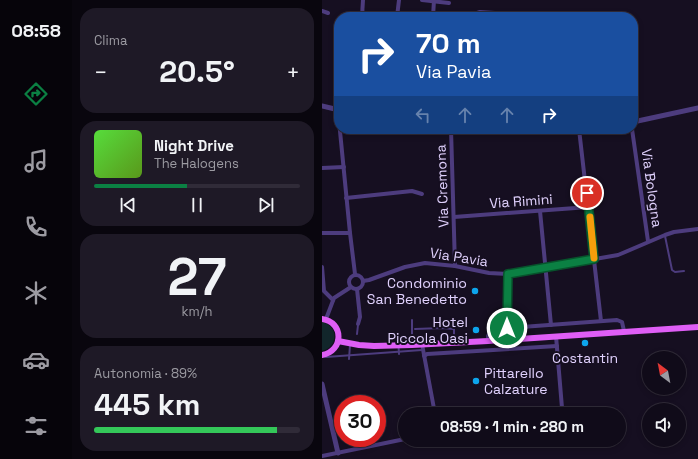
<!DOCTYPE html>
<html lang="it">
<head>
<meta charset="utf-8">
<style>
  body { margin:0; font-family:"Space Grotesk",sans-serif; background:#1e1926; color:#f1f3f6; height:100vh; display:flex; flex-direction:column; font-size:15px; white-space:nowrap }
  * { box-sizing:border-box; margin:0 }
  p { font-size:13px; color:#9c9ba2 }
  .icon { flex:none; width:22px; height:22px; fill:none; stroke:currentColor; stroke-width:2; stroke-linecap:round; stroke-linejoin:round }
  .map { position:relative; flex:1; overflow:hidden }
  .details { display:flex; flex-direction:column; gap:8px; padding:8px; background:#09060e; width:250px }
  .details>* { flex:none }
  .guide { position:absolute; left:12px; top:12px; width:304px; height:122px; border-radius:16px; box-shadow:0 2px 6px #0003,0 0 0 1px #302b38; background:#1a4fa0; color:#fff; overflow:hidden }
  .needle { width:26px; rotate:328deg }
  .fabs { position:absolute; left:320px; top:351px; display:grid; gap:8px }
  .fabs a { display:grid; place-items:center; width:44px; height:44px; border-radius:50%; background:#100b19; box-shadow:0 2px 6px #0003,0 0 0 1px #302b38; font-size:20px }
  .speed { position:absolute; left:12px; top:395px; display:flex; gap:8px; font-size:20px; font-weight:700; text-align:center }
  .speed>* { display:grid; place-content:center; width:52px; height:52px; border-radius:50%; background:#100b19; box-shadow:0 2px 6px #0003,0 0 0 1px #302b38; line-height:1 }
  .speed .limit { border:6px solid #d22; background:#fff; color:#111 }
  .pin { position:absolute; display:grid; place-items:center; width:34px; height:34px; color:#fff; margin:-17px; border:2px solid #fff; border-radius:50%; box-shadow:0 1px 4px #0007 }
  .me { position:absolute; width:44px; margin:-22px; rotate:0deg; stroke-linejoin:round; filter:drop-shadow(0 0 3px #0008) }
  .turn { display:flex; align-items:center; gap:14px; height:84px; padding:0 16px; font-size:18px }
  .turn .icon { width:52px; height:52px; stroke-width:2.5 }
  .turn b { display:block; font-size:28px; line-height:34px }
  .lanes { display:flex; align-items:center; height:38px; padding:0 16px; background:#0003; justify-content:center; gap:20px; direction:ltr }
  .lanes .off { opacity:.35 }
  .big { font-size:30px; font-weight:700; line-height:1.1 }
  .details .tile { flex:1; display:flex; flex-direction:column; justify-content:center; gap:6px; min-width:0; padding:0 14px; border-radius:16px; background:#1e1926 }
  .details .dial { align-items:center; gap:0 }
  .dial b { font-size:52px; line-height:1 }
  .song { display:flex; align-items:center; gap:12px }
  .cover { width:48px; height:48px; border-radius:6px; background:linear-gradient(135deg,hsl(110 70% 55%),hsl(90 70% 35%)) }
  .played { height:4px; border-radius:2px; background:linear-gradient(90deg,#0b8043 45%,#302b38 45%) }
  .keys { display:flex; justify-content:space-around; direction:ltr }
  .heat { display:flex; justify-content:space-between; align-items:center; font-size:22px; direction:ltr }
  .charge { height:6px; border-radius:3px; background:linear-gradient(90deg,#34c759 89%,#302b38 0) }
  .trip { position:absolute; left:76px; top:407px; width:228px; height:40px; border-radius:20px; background:#100b19; box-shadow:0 2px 6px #0003,0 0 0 1px #302b38; font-weight:700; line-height:40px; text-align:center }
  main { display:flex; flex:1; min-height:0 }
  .dock { display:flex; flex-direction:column; width:72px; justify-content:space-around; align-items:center; background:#06040a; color:#9c9ba2 }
  .dock .icon { width:28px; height:28px }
  .dock .on { color:#0b8043 }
  .dock b { font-size:18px; color:#f1f3f6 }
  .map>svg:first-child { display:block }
</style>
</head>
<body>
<main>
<nav class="dock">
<b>08:58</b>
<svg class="icon on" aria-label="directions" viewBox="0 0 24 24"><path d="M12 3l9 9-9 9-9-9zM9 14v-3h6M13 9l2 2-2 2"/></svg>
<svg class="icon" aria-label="music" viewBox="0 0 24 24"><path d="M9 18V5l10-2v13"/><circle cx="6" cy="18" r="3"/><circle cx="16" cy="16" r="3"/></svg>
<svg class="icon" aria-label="phone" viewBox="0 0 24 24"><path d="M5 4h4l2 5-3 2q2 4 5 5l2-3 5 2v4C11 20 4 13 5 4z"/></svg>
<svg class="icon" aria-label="climate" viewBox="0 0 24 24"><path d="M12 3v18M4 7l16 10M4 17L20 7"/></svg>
<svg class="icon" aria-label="car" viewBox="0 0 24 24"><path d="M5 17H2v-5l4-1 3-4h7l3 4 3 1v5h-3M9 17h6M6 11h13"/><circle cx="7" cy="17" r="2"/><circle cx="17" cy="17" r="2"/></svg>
<svg class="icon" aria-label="filters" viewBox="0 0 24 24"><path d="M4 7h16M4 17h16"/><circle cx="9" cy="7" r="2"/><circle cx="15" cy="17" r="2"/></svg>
</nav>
<section class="details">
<div class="tile"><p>Clima</p>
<div class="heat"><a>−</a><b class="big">20.5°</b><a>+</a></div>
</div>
<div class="tile">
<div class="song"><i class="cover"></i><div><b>Night Drive</b><p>The Halogens</p></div></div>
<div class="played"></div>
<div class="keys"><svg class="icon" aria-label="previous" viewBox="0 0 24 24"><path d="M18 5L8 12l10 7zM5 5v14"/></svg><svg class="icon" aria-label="pause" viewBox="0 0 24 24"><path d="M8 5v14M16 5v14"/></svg><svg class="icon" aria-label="next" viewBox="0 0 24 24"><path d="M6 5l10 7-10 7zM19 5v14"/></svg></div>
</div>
<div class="tile dial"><b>27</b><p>km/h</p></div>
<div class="tile"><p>Autonomia · 89%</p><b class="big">445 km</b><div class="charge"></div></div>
</section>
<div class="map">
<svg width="376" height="459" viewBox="0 0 376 459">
  <rect width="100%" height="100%" fill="#160f21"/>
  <path fill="#12262b" d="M0 322C17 326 16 347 0 351Z"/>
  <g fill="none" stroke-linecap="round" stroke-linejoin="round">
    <g stroke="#4d3c7e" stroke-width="2">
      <polyline points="343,236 350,270 353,272 362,271"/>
      <polyline points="90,320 90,343"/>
      <polyline points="132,325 132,342"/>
      <polyline points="93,329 120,328 132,329"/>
      <polyline points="35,334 36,325"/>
      <polyline points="76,337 77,354"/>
      <polyline points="1,356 4,357 100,350"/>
      <polyline points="27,359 28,345"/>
    </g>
    <g stroke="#4d3c7e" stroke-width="4">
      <polyline points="100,0 127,3"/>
      <polyline points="0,11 6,13"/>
      <polyline points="258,15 258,17"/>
      <polyline points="40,17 41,0"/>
      <polyline points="75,17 77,0"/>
      <polyline points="111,17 112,0"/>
      <polyline points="153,17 155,13 158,12 204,15 206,17"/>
      <polyline points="17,121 28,233 33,274"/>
      <polyline points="129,129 133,266"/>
      <polyline points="257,129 279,321"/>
      <polyline points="310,129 326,241"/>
      <polyline points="0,168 22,167"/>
      <polyline points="24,198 90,191 100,194"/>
      <polyline points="218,211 229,325"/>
      <polyline points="132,217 267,207"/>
      <polyline points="0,233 28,233"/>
      <polyline points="0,267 2,291 11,300"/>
      <circle cx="34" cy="282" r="7"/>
      <polyline points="41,281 47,280 83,267 103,263 133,266 167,273 186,274 296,255 343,235 352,232 376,229"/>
      <polyline points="35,289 38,317 36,324"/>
      <polyline points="4,319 12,298 29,287"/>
      <polyline points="185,328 186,274"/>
      <polyline points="234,336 240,408 240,412 237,414"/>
      <polyline points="166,341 166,336 171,329 295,320 300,322 302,331"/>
      <polyline points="100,344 113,414"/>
      <polyline points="102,356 105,354 235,346"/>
      <polyline points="0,456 83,439"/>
    </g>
    <g stroke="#4d3c7e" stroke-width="5">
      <polyline points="0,106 17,110"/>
      <polyline points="311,122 376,108"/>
      <polyline points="0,384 16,453"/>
    </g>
    <g stroke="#df5ef6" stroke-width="6">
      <path d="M0 319C22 322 22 351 0 355"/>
      <polyline points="16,341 37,345 52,346 90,345 166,341 376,327"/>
    </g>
  </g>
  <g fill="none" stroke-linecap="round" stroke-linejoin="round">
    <g stroke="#07532c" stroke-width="10">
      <polyline id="route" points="185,328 186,274 272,259 265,193"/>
    </g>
    <use href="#route" stroke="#0b8043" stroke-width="7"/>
    <polyline stroke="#f59e0b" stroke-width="7" points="268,217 272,258"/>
  </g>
  <g fill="#0da5ed" stroke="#160f21" stroke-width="1.5">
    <circle cx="153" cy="291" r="4"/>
    <circle cx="154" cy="330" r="4"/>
    <circle cx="263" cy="343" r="4"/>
    <circle cx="154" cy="381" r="4"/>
  </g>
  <g text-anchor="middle" stroke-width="4" stroke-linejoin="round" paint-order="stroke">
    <g font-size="14" fill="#e0d1fd" stroke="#160f21">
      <text transform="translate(120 186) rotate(-92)" y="5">Via Cremona</text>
      <text transform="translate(330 188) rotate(82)" y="5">Via Bologna</text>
      <text transform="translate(199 201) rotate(-4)" y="5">Via Rimini</text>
      <text transform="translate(137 257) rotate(9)" y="5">Via Pavia</text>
    </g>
    <g font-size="14" fill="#e0d1fd" stroke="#160f21" text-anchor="end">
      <text x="145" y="288">Condominio<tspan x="145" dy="16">San Benedetto</tspan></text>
      <text x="146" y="327">Hotel<tspan x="146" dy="16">Piccola Oasi</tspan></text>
      <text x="263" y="363" text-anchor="middle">Costantin</text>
      <text x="162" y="378" text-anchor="start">Pittarello<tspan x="162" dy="16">Calzature</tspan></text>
    </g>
  </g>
</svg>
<div class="fabs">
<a><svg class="needle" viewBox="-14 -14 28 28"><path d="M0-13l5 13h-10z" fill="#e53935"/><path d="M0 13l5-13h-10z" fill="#9c9ba2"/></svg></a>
<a><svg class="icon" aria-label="sound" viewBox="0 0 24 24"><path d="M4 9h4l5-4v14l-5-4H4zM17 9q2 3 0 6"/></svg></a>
</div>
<div class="speed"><div class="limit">30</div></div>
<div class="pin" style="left:265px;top:193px;background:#d93025"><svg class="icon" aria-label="arrive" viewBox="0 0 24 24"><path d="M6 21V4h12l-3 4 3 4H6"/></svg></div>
<svg class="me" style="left:185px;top:328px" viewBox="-20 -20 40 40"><circle r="17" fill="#0b8043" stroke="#fff" stroke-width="3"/><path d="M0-11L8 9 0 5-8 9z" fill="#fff"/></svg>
<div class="trip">08:59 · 1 min · 280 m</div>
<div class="guide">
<div class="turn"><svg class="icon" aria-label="right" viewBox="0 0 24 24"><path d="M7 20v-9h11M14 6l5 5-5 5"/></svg><div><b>70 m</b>Via Pavia</div></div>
<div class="lanes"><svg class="icon off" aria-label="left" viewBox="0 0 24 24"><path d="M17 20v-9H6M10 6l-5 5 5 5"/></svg><svg class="icon off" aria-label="ahead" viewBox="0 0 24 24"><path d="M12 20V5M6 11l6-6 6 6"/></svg><svg class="icon off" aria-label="ahead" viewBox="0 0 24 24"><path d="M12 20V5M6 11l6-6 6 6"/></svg><svg class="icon" aria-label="right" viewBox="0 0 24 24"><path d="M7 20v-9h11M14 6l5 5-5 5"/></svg></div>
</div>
</div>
</main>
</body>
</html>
